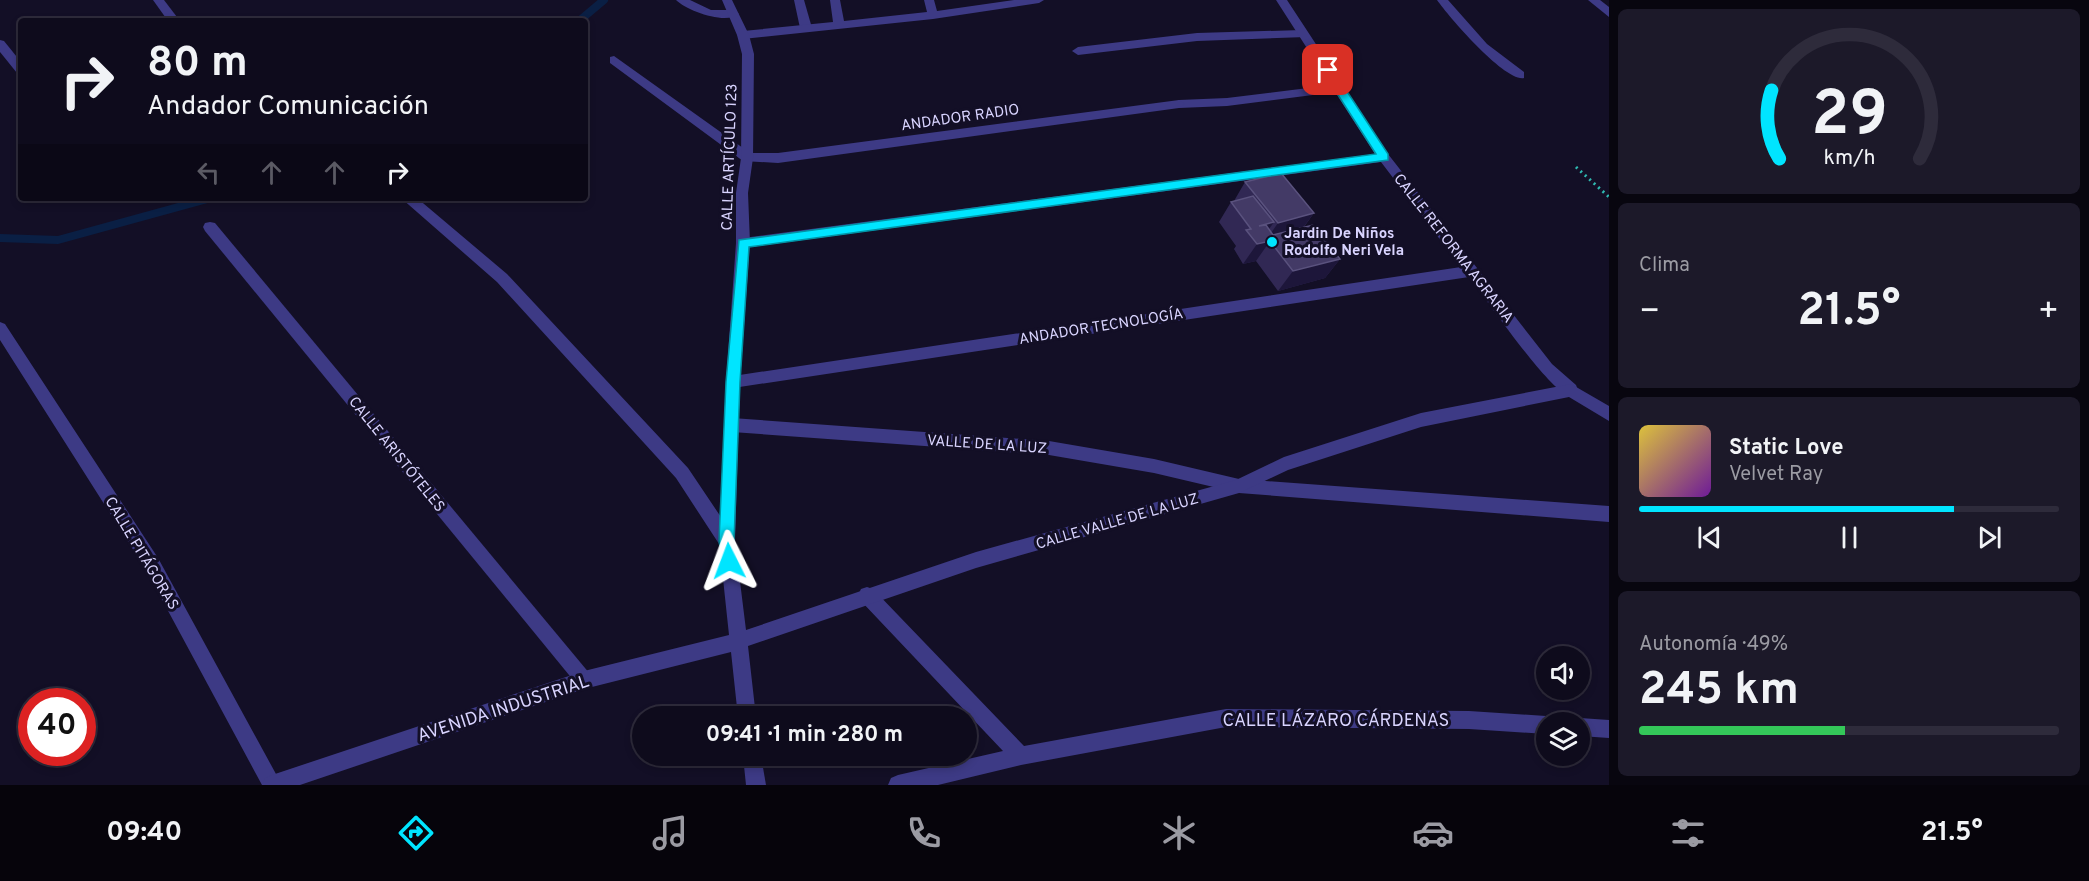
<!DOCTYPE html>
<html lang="es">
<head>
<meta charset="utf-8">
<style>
  body { margin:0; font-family:Overpass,sans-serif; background:#1c1929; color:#f1f3f6; height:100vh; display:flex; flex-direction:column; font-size:22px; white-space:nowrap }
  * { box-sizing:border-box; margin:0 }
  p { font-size:20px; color:#9b9ba3 }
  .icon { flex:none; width:33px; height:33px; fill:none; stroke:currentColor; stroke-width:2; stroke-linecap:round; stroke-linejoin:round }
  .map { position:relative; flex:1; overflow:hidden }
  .drawer { display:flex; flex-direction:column; gap:9px; padding:9px; background:#08060f; width:480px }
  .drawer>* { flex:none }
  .top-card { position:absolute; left:18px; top:18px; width:570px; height:183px; border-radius:6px; box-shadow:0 3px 9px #0003,0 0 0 2px #2e2b3b; background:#0e0b1c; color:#f1f3f6; overflow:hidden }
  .controls { position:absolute; left:1536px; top:646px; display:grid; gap:12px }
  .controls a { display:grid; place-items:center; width:54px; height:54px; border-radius:50%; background:#0e0b1c; box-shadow:0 3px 9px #0003,0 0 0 2px #2e2b3b; font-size:30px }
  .speed { position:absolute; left:18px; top:688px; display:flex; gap:12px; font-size:30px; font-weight:700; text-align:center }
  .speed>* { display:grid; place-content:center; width:78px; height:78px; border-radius:50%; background:#0e0b1c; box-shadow:0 3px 9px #0003,0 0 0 2px #2e2b3b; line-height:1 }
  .speed .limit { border:9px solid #d22; background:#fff; color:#111 }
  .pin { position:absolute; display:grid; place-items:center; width:51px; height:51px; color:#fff; margin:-26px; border-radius:12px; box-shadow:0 3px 9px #0006 }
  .me { position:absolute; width:66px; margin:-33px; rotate:357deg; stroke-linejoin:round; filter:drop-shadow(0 0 4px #0008) }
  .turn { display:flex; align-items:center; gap:21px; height:126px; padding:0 30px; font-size:27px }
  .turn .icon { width:78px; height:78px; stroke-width:2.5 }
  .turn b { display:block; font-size:42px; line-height:51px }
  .lanes { display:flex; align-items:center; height:57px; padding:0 30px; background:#0003; justify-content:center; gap:30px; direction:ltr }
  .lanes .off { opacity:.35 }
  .big { font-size:45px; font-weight:700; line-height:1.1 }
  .drawer .card { flex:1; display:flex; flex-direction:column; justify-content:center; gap:9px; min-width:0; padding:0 21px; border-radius:9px; background:#1c1929 }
  .drawer .dial { align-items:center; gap:0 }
  .dial svg { height:156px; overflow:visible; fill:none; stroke:#2e2b3b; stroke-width:7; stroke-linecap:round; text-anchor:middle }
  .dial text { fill:#f1f3f6; stroke:none }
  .song { display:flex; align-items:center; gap:18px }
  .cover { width:72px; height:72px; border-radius:9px; background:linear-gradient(135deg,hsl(50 70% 55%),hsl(280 70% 35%)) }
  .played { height:6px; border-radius:3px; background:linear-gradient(90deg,#00e5ff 75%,#2e2b3b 75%) }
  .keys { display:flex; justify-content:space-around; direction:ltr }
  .heat { display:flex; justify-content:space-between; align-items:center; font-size:33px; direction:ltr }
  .charge { height:9px; border-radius:4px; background:linear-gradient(90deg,#34c759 49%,#2e2b3b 0) }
  .trip { position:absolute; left:632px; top:706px; width:345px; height:60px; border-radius:30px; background:#0e0b1c; box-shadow:0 3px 9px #0003,0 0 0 2px #2e2b3b; font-weight:700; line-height:60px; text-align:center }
  .dock { display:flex; height:96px; justify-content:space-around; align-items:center; background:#06040b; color:#9b9ba3 }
  .dock .icon { width:42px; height:42px }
  .dock .current { color:#00e5ff }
  .dock b { font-size:27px; color:#f1f3f6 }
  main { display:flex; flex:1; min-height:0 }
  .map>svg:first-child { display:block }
</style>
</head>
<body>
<main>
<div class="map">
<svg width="1609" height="785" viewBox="0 0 1609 785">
  <rect width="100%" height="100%" fill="#130f26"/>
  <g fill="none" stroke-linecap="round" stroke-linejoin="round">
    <g stroke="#0a1f44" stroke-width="8">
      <polyline points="579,21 604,0"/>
      <polyline points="0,238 58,240 211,198"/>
    </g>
    <polyline stroke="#2fb8b0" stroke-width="3" stroke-dasharray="2 4" stroke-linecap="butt" points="1576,167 1609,197"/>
    <polygon fill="#3d3a85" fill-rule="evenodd" points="794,0 804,0 812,28 810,31 802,31 800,28"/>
    <g fill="#3d3a85" fill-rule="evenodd">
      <polygon points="1302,30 1306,31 1306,37 1197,41 1078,55 1072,51 1078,47 1197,33"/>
      <polygon points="1340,84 1346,88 1344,91 1227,106 1179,108 1173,104 1179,100 1227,98"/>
    </g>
    <g fill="#3d3a85" fill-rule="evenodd">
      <polygon points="153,0 164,0 180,21 168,21"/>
      <path d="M676 0H690L711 10H733L739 14C726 25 687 11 676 0Z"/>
      <polygon points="830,0 840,0 844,21 927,12 924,0 934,0 937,11 1014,0 1044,0 1039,3 933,19 743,39 737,35 743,31 833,22"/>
      <path d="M1276 0H1287L1388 154 1552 364 1576 385 1578 390 1576 395C1572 396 1572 397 1567 395 1545 385 1487 300 1469 277L733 388 728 386 726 382 728 378 733 376 1461 267 1381 162 743 248 736 243 743 238 1375 154Z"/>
      <path d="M1437 0H1448L1487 44 1524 72V78C1505 82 1449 17 1437 0Z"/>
      <polygon points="0,40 4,41 21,62 21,74 17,73 0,52"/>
      <polygon points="614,56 750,153 778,153 1179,100 1185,104 1179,108 778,163 743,161 610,63 610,57"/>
      <polygon points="401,198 417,198 507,274 688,468 733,535 735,541 733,547 727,549 721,547 676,478 497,282"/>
      <polygon points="210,222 215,223 590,674 593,680 590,686 584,689 578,686 205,231 203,227 205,223"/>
      <polygon points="0,322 5,324 158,558 282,785 262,785 146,570 0,340"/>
      <polygon points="732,418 1049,441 1154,459 1239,479 1609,506 1609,522 1239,493 1154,473 1049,455 732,432 727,430 724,425 727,420"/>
      <polygon points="867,587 873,589 1024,746 1226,709 1469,711 1546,716 1553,718 1554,723 1546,723 1546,734 1469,729 1226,727 1021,765 938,785 888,785 891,778 898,775 1003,751 861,601 858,595 861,589"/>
      <polygon points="1580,718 1609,720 1609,738 1580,736 1580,723 1572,723"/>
    </g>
    <g fill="#3d3a85" fill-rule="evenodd">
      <polygon points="722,0 732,0 749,35 754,54 753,158 748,193 750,243 740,382 735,541 746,630 976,552 1236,480 1284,457 1421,413 1571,384 1609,406 1609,421 1569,397 1421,427 1288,470 1239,493 976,568 748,646 756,717 738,717 731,652 584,689 300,785 262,785 265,778 272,775 584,671 729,635 719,541 726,382 736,243 736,193 741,158 742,54 737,35"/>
      <polygon points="1588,0 1600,0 1609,7 1609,17"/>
      <polygon points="743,756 761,756 766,785 746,785"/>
    </g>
  </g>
  <polygon fill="#312854" points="1245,182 1314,213 1304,227 1340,259 1325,278 1278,291 1256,261 1243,264 1234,249 1236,246 1219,222 1231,202 1234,201"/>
  <g fill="#1d163a">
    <polygon points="1314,213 1299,233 1270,241 1256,261 1243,264 1257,244 1264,243 1278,223"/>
    <polygon points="1274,222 1260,242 1259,226"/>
    <polygon points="1340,259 1325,278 1278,291 1293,271"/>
  </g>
  <g fill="#433a66" stroke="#5a527e" stroke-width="1.5">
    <polygon points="1281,173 1314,213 1278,223 1245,182"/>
    <polygon points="1253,196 1274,222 1259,226 1266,225 1273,235 1313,225 1340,259 1293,271 1270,241 1257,244 1246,230 1251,229 1231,202"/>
  </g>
  <polygon fill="#00e5ff" stroke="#0095a6" stroke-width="1.5" points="1328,66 1331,67 1388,154 1388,160 749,247 740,382 734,541 736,561 734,566 729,568 723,566 719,541 726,382 739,240 1376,154 1322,70"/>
  <circle fill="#00e5ff" stroke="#130f26" stroke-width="2" cx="1272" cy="242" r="6"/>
  <g text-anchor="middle" stroke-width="6" stroke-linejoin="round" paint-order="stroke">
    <g font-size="15" fill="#d9d4ff" stroke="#130f26">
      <text transform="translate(960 117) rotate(-8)" y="5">ANDADOR RADIO</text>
      <text transform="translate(729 157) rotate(-88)" y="5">CALLE ARTÍCULO 123</text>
      <text transform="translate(1454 248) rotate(52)" y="5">CALLE REFORMA AGRARIA</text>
      <text transform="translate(1101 326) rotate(-9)" y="5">ANDADOR TECNOLOGÍA</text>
      <text transform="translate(987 444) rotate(4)" y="5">VALLE DE LA LUZ</text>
      <text transform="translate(397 454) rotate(51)" y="5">CALLE ARISTÓTELES</text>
      <text transform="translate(1117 521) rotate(-16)" y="5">CALLE VALLE DE LA LUZ</text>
      <text transform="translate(142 553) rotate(59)" y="5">CALLE PITÁGORAS</text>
    </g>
    <g font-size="15" font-weight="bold" fill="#d9d4ff" stroke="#130f26" text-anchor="start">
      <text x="1284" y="238">Jardin De Niños<tspan x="1284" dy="17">Rodolfo Neri Vela</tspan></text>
    </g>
    <g font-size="18" fill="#d9d4ff" stroke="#130f26">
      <text transform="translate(503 708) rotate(-18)" y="6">AVENIDA INDUSTRIAL</text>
      <text x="1336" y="726">CALLE LÁZARO CÁRDENAS</text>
    </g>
  </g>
</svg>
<div class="controls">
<a><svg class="icon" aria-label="sound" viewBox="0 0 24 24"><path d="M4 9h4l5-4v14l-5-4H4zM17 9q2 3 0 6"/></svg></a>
<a><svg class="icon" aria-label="layers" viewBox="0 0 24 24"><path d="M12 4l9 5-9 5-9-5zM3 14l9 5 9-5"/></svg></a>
</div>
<div class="speed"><div class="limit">40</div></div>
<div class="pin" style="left:1328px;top:70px;background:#d93025"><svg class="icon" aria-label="arrive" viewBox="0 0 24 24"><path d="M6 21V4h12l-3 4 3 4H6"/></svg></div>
<svg class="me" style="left:729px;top:561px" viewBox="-20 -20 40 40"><path d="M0-17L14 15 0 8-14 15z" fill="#00e5ff" stroke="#fff" stroke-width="4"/></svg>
<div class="trip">09:41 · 1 min · 280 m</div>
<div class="top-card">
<div class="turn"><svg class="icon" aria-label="right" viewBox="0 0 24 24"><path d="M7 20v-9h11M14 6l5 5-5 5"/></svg><div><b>80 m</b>Andador Comunicación</div></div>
<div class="lanes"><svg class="icon off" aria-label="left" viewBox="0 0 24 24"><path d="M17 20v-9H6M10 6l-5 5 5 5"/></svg><svg class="icon off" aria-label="ahead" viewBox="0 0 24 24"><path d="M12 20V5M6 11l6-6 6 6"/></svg><svg class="icon off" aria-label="ahead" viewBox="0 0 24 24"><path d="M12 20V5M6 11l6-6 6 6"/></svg><svg class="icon" aria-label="right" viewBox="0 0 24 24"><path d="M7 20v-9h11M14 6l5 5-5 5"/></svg></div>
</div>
</div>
<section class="drawer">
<div class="card dial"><svg viewBox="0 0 100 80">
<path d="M14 69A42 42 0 1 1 86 69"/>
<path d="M14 69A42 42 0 0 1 10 34" stroke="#00e5ff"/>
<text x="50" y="56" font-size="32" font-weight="700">29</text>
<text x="50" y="72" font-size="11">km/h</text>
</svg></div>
<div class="card"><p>Clima</p>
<div class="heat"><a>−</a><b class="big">21.5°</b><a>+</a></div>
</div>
<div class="card">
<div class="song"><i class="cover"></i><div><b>Static Love</b><p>Velvet Ray</p></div></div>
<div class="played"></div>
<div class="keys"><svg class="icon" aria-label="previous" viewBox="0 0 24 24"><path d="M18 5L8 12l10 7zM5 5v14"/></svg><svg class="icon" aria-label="pause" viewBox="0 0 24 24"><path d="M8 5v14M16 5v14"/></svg><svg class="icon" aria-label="next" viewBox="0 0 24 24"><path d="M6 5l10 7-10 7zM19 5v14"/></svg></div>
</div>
<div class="card"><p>Autonomía · 49%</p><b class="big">245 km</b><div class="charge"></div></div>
</section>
</main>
<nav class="dock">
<b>09:40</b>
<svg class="icon current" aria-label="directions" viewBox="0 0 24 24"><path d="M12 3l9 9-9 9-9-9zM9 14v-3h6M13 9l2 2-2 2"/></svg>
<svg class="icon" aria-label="music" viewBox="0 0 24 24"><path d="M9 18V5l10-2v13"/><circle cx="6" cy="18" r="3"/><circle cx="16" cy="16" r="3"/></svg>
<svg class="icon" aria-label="phone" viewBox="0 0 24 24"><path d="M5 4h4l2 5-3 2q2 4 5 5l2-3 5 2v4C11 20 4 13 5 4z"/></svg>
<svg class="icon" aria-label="climate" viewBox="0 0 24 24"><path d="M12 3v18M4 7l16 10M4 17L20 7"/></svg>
<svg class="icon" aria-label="car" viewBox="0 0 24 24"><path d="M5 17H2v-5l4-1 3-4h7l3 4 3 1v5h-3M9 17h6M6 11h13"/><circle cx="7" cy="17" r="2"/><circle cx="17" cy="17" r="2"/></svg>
<svg class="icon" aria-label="filters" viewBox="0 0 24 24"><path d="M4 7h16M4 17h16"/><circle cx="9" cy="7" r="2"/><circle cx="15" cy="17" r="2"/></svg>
<b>21.5°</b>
</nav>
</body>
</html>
